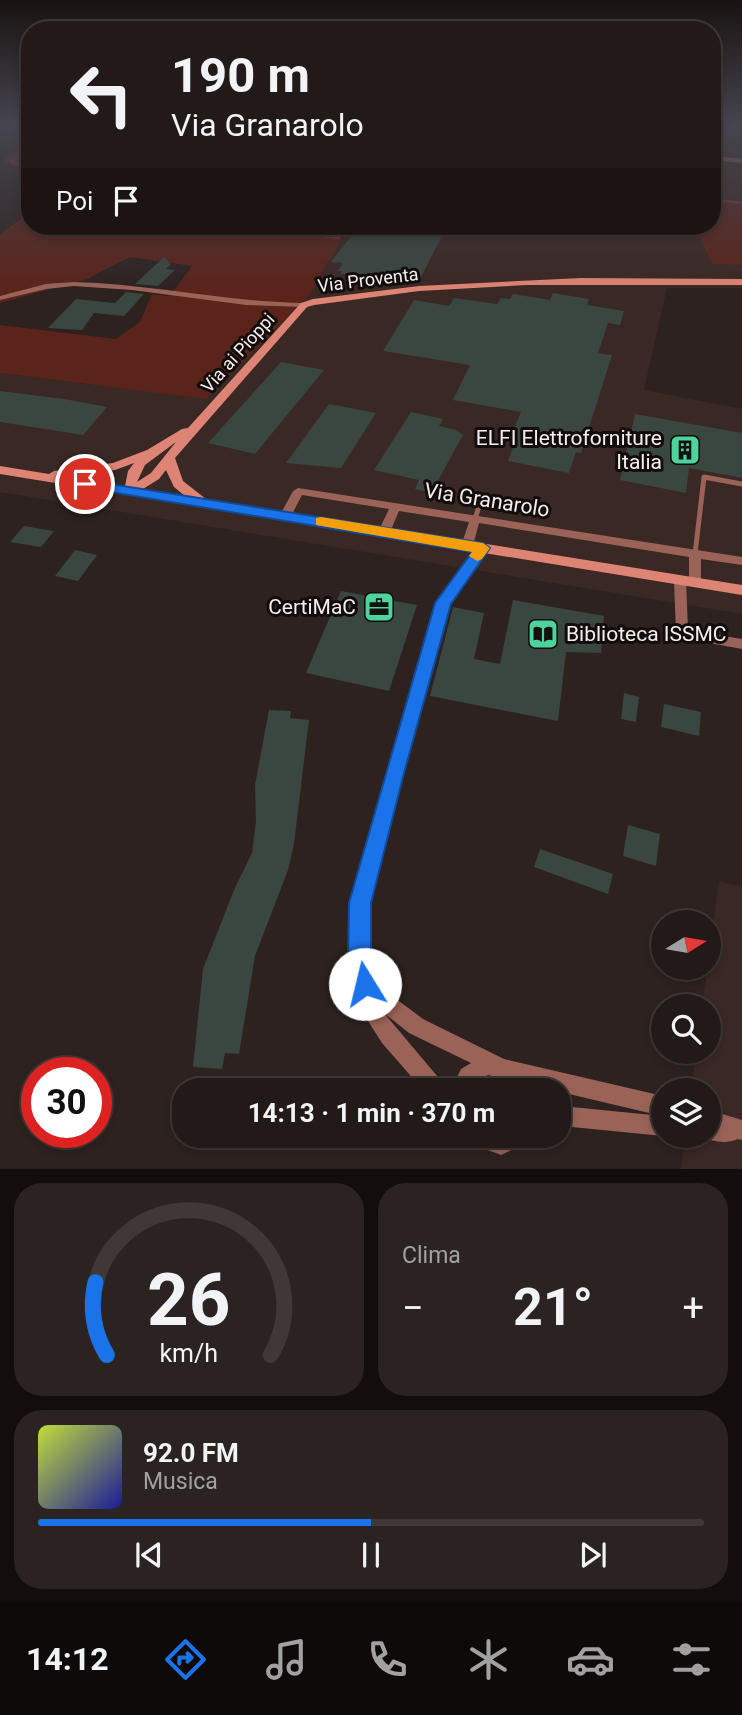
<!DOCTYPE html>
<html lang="it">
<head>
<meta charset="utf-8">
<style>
  body { margin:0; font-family:Roboto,sans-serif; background:#2a2321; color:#f1f3f6; height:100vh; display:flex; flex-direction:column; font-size:26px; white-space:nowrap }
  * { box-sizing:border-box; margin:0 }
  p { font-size:23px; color:#a2a1a2 }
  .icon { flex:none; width:38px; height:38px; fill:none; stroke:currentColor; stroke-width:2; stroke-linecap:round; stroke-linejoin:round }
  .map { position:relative; height:1169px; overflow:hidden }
  .details { display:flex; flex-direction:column; gap:14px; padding:14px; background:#130e0d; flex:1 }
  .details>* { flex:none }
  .guide { position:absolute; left:21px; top:21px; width:700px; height:214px; border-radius:28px; box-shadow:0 4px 10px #0003,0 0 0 2px #3f3837; background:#221a18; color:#f1f3f6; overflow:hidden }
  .needle { width:46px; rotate:79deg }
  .controls { position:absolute; left:651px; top:910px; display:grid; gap:14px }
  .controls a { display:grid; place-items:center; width:70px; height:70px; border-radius:50%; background:#221a18; box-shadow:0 4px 10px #0003,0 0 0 2px #3f3837; font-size:35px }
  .speed { position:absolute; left:21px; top:1057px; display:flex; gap:14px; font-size:35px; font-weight:700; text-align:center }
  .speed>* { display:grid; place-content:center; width:91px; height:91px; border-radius:50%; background:#221a18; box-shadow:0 4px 10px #0003,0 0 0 2px #3f3837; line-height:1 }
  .speed .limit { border:10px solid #d22; background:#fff; color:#111 }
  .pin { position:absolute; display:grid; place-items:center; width:60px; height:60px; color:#fff; margin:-30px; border:4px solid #fff; border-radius:50%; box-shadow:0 2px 7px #0007 }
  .me { position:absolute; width:77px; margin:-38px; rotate:351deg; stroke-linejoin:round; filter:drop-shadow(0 0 5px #0008) }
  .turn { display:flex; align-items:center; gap:24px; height:147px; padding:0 35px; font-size:32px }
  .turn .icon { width:91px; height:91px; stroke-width:2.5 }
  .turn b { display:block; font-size:49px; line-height:60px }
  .then { display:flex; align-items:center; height:66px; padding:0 35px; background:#0003; gap:14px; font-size:26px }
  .big { font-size:52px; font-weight:700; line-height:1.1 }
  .details .widget { flex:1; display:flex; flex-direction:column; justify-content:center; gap:10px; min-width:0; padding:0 24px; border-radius:28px; background:#2a2321 }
  .details .dial { align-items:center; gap:0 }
  .dial svg { height:182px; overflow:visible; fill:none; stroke:#3f3837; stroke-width:7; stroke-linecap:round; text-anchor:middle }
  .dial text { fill:#f1f3f6; stroke:none }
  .song { display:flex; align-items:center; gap:21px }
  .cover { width:84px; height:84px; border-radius:10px; background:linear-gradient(135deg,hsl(70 70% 55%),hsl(240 70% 35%)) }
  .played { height:7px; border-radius:4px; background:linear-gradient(90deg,#1a73e8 50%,#3f3837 50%) }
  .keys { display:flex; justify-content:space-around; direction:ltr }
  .heat { display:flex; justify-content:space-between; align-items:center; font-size:38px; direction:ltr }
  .details .tiles { flex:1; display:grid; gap:14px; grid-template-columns:1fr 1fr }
  .widget:last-child { grid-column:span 2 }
  .trip { position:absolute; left:172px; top:1078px; width:399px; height:70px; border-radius:28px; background:#221a18; box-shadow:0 4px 10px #0003,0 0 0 2px #3f3837; font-weight:700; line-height:70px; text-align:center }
  .menu { display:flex; height:112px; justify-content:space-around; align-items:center; background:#0e0a0a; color:#a2a1a2 }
  .menu .icon { width:49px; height:49px }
  .menu .current { color:#1a73e8 }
  .menu b { font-size:32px; color:#f1f3f6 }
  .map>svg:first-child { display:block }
</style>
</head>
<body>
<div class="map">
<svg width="742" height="1169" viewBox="0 0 742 1169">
  <rect width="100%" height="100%" fill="#2d2220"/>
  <g fill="#3a2824">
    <polygon points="712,126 742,126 742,205 712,201"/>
    <polygon points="349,226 694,226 712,264 742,265 742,288 667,288 644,390 742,409 742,614 0,492 0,373 94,385 310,294"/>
    <polygon points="719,881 742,887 742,1169 681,1169 686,1136 709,1136 709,1090 692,1090 696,1052 709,1052 709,1006 702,1006"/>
  </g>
  <g fill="#5a241b">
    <polygon points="30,142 30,174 1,160"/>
    <polygon points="712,201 742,205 742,265 712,264 694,226 712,226"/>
    <polygon points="30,212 30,226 349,226 310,294 206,399 0,373 0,325 116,339 140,322 152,294 170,296 192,266 130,257 87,279 0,303 0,234"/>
  </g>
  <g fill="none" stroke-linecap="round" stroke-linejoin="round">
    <g stroke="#7d3226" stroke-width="2.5">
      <polyline points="0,137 30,139"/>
      <polyline points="30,150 11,161 30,168"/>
      <polyline points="712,200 742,203"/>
      <polyline points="243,226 339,238"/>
    </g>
  </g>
  <g fill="#3a4640">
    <polygon points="359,226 447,226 420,279 340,274 342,271 338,271 343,263 331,262"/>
    <polygon points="164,257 171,264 166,269 175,270 158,286 135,284"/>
    <polygon points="126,292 144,294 124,316 94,313 82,330 48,328 76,299 115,303"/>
    <polygon points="553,293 589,299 587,305 624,311 620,325 608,323 598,353 612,355 581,453 576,452 569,473 508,461 517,437 511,436 521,412 453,400 470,365 383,351 414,300 449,306 454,298 497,304 501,298 510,299 513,294 550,300"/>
    <polygon points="281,362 324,370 255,454 208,443"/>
    <polygon points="0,391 64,399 107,407 83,435 0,422"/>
    <polygon points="329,404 376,413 341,468 286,463"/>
    <polygon points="411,412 443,419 439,426 456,430 463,435 431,493 415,489 419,480 374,470"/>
    <polygon points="635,414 742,433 742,478 689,468 686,493 620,480"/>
    <polygon points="24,526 54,531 41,547 10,542"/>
    <polygon points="75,550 97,555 78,581 55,576"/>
    <polygon points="341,591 417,605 389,691 306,673"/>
    <polygon points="513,600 604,616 601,653 566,652 558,721 430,696 453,607 484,613 474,659 500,664"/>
    <polygon points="624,693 639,697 636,722 621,719"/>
    <polygon points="664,704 701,712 699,736 661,727"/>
    <polygon points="269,710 291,711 290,718 309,720 294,844 288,870 255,956 239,1054 225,1053 222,1069 193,1067 203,969 234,890 252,853 256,821 255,785"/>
    <polygon points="628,825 660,834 656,866 623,856"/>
    <polygon points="540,849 613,874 608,894 534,867"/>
  </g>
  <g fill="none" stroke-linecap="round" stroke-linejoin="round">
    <g stroke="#9b6358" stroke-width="5">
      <polyline points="475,519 480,503"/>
      <polyline points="695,554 704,477 742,484"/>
    </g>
    <g fill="#9b6358" fill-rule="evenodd">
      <polygon points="731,126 742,129 742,133"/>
      <polygon points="712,156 742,159 742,163 712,160"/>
      <path d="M74 282C151 284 227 302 304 303L308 305 304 307 246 305 132 290 74 286 46 289 0 300V296L46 284Z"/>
      <polygon points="298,488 742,557 742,565 701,559 701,583 695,587 689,583 689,557 479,523 473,546 467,550 461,546 469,522 399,511 390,532 384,536 378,532 389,509 302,495 290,518 282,518 280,515 293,491"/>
      <polygon points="483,544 489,548 449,604 368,903 368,957 391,995 423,1019 504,1059 663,1096 663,1136 572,1127 558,1129 558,1109 572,1107 662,1116 535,1086 537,1090 514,1090 504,1079 488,1075 475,1083 471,1090 451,1090 461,1069 471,1063 409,1033 384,1013 443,1083 446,1090 423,1090 382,1043 361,1010 354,968 350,959 352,903 437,603 479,545"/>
      <polygon points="680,576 686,580 688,630 742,639 742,649 677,637 676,634 674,580"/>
      <path d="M709 1110 742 1120V1140L738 1139C727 1144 713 1142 702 1137L701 1136H709Z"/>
      <polygon points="466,1136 530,1136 527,1143 501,1155 469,1143"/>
    </g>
    <path fill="#de8474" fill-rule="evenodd" d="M581 278 742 279V285H527L419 291 314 305 307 307 175 458 183 481 206 499 742 585V595L0 474V466L49 474 54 471 113 463 147 450 182 429 188 428 301 303 313 299 419 286ZM176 442 151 473 137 482 145 465ZM134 463 128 471 125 486 66 477 115 470ZM166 470 174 487 185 496 143 489 159 479Z"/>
  </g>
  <linearGradient id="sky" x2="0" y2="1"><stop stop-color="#191312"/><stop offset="0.43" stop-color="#46444e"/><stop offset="1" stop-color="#46444e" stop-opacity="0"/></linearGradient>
  <rect width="742" height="290" fill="url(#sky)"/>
  <polygon fill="#1a73e8" stroke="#114b97" stroke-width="2" points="85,480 483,543 490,548 451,604 404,773 371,903 371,959 377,984 373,993 365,996 357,993 348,959 349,903 435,603 472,552 80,487 80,481"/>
  <polygon fill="#f59e0b" points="321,517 483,543 490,548 482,559 477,561 469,556 472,552 316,525 316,518"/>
  <defs>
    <g id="building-square" transform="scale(1.575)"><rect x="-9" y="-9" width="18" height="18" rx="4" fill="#4bd49b" stroke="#120d0c"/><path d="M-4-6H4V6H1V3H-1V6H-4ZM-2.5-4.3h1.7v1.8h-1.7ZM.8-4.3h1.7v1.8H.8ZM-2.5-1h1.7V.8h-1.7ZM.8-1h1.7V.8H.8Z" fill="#111"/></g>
    <g id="office-square" transform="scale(1.575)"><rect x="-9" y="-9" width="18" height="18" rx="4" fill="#4bd49b" stroke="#120d0c"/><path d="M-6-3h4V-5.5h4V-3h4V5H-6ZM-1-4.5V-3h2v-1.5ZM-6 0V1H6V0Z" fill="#111"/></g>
    <g id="library-square" transform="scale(1.575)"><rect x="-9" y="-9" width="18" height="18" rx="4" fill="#4bd49b" stroke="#120d0c"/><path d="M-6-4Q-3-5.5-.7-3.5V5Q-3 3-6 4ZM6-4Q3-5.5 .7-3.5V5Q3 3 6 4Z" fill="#111"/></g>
  </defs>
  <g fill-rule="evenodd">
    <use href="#building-square" x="685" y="450"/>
    <use href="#office-square" x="379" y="607"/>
    <use href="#library-square" x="543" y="634"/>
  </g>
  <g text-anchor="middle" stroke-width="6" stroke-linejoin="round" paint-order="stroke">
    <g font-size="18" fill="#f6eeec" stroke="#120d0c">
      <text transform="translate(368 280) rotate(-7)" y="6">Via Proventa</text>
      <text transform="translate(238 353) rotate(-48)" y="6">Via ai Pioppi</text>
    </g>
    <g font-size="21" fill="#f6eeec" stroke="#120d0c" text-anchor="end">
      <text x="662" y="445">ELFI Elettroforniture<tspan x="662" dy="24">Italia</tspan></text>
      <text x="356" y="614">CertiMaC</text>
      <text x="566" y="641" text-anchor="start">Biblioteca ISSMC</text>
    </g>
    <g font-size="21" fill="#f6eeec" stroke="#120d0c">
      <text transform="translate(487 500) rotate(9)" y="7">Via Granarolo</text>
    </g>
  </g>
</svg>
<div class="controls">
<a><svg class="needle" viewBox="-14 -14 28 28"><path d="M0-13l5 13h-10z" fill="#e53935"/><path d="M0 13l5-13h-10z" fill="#a2a1a2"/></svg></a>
<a><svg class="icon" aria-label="search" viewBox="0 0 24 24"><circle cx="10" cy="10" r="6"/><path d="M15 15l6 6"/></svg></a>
<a><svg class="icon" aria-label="layers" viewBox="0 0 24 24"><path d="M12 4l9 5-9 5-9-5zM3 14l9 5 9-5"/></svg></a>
</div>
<div class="speed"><div class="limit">30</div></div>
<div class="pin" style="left:85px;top:484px;background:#d93025"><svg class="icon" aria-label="arrive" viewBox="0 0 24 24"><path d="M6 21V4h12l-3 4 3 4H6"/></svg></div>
<svg class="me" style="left:365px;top:984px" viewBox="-20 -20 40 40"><circle r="19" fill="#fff"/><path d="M0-13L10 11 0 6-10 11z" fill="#1a73e8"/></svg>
<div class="trip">14:13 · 1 min · 370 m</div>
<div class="guide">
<div class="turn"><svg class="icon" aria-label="left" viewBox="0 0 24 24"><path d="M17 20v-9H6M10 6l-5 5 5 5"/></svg><div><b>190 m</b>Via Granarolo</div></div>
<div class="then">Poi<svg class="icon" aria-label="arrive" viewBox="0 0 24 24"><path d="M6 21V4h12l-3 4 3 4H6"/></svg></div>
</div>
</div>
<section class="details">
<div class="tiles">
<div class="widget dial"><svg viewBox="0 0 100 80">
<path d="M14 69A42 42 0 1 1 86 69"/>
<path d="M14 69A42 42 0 0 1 9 37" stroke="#1a73e8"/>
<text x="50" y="56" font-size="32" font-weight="700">26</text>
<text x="50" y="72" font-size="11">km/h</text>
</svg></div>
<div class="widget"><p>Clima</p>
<div class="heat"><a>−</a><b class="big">21°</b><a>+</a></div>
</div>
<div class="widget">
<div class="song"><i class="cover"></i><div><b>92.0 FM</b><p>Musica</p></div></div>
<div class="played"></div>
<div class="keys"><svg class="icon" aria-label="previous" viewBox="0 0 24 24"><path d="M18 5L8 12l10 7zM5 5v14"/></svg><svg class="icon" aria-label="pause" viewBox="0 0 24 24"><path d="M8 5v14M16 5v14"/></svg><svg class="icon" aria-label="next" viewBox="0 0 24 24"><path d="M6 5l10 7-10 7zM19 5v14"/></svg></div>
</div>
</div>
</section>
<nav class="menu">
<b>14:12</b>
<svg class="icon current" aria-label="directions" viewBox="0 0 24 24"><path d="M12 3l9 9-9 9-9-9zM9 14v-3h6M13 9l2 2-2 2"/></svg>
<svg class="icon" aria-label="music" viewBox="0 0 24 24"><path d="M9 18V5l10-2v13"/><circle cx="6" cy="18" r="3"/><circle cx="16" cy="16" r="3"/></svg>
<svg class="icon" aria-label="phone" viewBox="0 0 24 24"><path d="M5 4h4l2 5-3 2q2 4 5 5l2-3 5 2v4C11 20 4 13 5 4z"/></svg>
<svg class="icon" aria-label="climate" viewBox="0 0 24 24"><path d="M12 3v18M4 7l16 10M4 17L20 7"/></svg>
<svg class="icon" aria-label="car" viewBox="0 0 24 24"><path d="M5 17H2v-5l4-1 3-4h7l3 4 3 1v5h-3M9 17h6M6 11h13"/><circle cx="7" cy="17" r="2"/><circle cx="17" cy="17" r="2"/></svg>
<svg class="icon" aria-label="filters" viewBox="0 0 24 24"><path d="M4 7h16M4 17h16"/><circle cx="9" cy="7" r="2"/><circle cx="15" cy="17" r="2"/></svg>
</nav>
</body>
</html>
